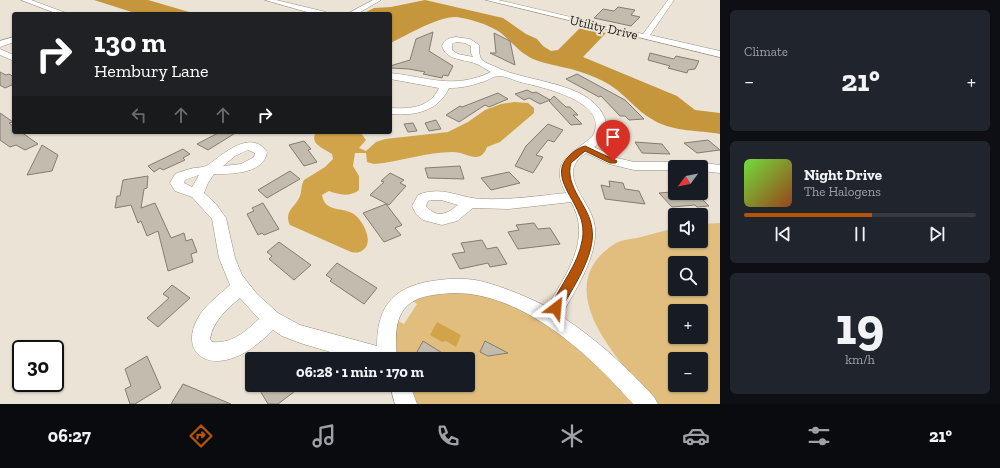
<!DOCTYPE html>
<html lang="en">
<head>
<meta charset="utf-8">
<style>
  body { margin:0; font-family:"Zilla Slab",serif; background:#20242c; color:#f1f3f6; height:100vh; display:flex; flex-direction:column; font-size:15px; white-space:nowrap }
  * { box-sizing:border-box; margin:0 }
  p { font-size:13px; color:#9ea1a6 }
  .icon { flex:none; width:22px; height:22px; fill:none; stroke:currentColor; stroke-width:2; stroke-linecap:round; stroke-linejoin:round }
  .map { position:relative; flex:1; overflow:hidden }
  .panel { display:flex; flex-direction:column; gap:10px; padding:10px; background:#0d0f14; width:280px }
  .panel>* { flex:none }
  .hud { position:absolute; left:12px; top:12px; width:380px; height:122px; border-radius:4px; box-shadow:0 1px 3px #0004; background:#202124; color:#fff; overflow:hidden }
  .needle { width:26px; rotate:238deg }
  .fabs { position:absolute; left:668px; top:160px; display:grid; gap:8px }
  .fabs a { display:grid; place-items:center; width:40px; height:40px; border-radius:4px; background:#171b24; box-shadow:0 1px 3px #0004; font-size:20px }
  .speed { position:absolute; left:12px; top:340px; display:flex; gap:8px; font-size:20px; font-weight:700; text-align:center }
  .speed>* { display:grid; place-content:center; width:52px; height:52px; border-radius:50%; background:#171b24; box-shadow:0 1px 3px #0004; line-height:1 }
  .speed .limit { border:2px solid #111; border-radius:6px; background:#fff; color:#111 }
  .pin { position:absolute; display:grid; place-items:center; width:34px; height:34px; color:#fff; margin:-41px -17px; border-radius:50% 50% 50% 0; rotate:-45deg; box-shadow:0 0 4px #0007 }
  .pin .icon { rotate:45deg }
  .me { position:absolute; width:44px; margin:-22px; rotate:29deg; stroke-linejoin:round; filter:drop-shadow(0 0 3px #0008) }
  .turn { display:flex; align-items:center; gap:14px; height:84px; padding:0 16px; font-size:18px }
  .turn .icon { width:52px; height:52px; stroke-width:2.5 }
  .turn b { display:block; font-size:28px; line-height:34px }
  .lanes { display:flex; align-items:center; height:38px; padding:0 16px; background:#0003; justify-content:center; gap:20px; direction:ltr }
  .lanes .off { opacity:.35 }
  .big { font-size:30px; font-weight:700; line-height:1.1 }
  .panel .tile { flex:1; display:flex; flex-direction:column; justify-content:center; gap:6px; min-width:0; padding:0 14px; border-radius:6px; background:#20242c }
  .panel .dial { align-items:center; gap:0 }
  .dial b { font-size:52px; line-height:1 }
  .song { display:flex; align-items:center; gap:12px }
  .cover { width:48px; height:48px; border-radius:6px; background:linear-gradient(135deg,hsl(100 70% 55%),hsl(20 70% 35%)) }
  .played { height:4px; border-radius:2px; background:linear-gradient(90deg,#b45309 55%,#363941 55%) }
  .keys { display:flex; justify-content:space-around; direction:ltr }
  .heat { display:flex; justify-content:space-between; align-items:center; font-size:22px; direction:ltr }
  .trip { position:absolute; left:245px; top:352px; width:230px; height:40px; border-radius:4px; background:#171b24; box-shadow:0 1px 3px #0004; font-weight:700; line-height:40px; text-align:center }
  .tab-bar { display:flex; height:64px; justify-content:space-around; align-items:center; background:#090b0e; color:#9ea1a6 }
  .tab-bar .icon { width:28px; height:28px }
  .tab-bar .selected { color:#b45309 }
  .tab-bar b { font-size:18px; color:#f1f3f6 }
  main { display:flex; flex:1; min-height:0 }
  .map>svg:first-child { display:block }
</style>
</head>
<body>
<main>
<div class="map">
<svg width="720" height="404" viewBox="0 0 720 404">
  <rect width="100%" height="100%" fill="#ebe3d6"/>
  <g fill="#e1be7e" fill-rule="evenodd">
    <path d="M720 223V404H658C622 365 544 288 616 243 622 240 630 239 637 238 650 235 662 231 675 228V241H701V224ZM675 263H701V289H675ZM675 311H701V337H675ZM675 359H701V385H675Z"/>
    <path d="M430 292C443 292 458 290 470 293 483 295 499 299 511 304 555 322 604 368 634 404H413L406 385H468V359H395L396 320 404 324 417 304 410 299Z"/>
  </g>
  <g fill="#c5963b">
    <polygon points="94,0 148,0 196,14 138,14"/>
    <path d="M425 0 503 18 526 34 537 39 543 46 551 51 558 50 581 27 606 33 583 57 677 96 695 110 720 113V134C698 130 675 132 655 121 635 111 624 91 603 81 593 76 582 72 571 69 559 66 545 64 533 59 518 52 510 39 498 31 487 24 470 19 457 17 438 16 408 35 390 43V14H362L374 8 391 7Z"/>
  </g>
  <g fill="#d2a44a">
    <path d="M514 102 528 103 534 108V113L500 142 487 147C480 166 467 152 453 152 426 152 400 162 374 164L367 162 366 153H355L353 166 359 176V190C350 197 339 195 329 191L322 195C325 212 340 207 352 213 362 218 375 242 363 250 359 253 356 253 351 252L290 225C283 211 296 207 300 196 302 190 301 185 304 180L325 167 333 159 332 154C323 148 309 144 316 132H360L366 140 359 148 366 151 376 142 385 139 448 132 468 122 485 110 501 104Z"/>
    <polygon points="437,322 461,335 456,347 446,341 442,342 430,335"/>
  </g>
  <g fill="#c3bbae" stroke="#837c70">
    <polygon points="618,7 635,10 631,15 640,17 631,26 594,18 603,9 614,11"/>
    <polygon points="433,32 429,51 453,66 448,76 443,75 442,78 423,74 425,72 409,69 390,68 390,66 410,60 416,39"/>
    <polygon points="494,33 510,41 515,65 490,53 496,53"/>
    <polygon points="650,53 674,59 676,56 699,61 695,69 688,70 687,73 668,68 670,66 648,60"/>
    <polygon points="0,72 6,75 9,74 14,77 14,84 5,88 0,85"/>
    <polygon points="577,74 625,100 644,119 629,120 625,116 620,116 601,96 599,97 566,79"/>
    <polygon points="527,90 533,93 536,92 550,100 540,104 529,98 524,100 515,94"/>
    <polygon points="498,93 508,99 489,107 485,105 459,122 446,115 460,106 462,107"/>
    <polygon points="554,96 566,107 570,107 578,115 573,115 582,124 571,125 549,101"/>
    <polygon points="0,113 13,122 9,123 14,127 14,132 21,132 38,144 25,150 16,145 10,147 0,140"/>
    <polygon points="436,120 441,129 429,131 425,123"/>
    <polygon points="413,123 417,131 408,132 404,124"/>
    <polygon points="548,124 563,130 554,142 548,140 536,155 543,157 533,173 515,166 526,146"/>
    <polygon points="220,132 237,132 208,150 197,144"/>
    <polygon points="708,140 720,150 697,153 684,143"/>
    <polygon points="304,141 311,149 308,150 317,162 304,166 289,145"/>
    <polygon points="635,142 662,144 670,154 642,153"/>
    <polygon points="42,145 58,155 52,171 27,175"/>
    <polygon points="183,149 190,154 183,158 185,160 163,170 160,168 154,172 148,166"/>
    <polygon points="460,166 464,179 428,178 425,168"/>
    <polygon points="290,171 300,179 267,198 258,190"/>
    <polygon points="509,172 520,183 491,190 481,178"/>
    <polygon points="390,173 404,180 400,183 406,186 389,205 370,195 384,182 381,181"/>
    <polygon points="148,176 147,188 144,189 141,208 155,203 171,238 184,233 186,241 192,239 197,252 191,254 193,262 168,271 158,231 147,236 141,221 138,223 131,205 115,208 117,196 120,196 123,180"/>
    <polygon points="609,181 623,183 625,189 639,191 645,204 605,199 601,185 610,187"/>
    <polygon points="672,192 675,193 696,193 709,206 697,207 695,205 672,207 659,193"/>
    <polygon points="263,203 279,229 264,235 262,233 258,235 247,214 254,211 252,208"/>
    <polygon points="386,204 402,225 395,228 401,235 384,242 363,213"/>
    <polygon points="534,223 538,229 550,228 560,244 518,249 508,232 519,230 516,225"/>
    <polygon points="482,240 487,249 497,247 507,264 490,267 488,263 460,269 452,254 465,252 461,243"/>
    <polygon points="279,242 311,265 294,280 269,259 272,256 267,252"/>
    <polygon points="337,263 377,288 364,304 330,281 332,279 326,275"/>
    <polygon points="172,285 190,298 158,327 147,318 169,298 163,294"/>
    <polygon points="423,341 452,359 413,359"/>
    <polygon points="485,341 508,353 488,356 480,352"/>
    <polygon points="147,356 161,388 135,404 130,404 125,389 131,386 125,369"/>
    <polygon points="183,384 231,404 171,404"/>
    <polygon points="264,385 303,385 278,404 268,404 259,389"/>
  </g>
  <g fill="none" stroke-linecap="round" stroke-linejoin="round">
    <g stroke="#979083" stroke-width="1">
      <g id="minor">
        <polygon points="21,0 31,0 69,14 58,14"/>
        <polygon points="265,0 276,0 326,12 327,14 314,14"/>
        <polygon points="373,0 381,0 357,14 347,14"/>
        <polygon points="486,0 498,0 643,34 668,0 674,0 650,35 720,51 720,57"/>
        <polygon points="14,37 14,42 0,47 0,41"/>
        <path d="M456 37 470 39 479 45C479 50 479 56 482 60 485 63 492 65 496 67 527 83 591 81 605 119 609 131 603 140 594 147L617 158 634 162H698L720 165V173L701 171V167H675V170H634L609 164 586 153C553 175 593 201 595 228 597 259 575 290 561 316 596 339 626 366 654 397L658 404H633C590 355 524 293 454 293 447 293 440 294 433 295 395 300 394 328 397 359H354L300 343 282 336 273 330C261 342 249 352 233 358 202 369 181 348 198 318 205 305 219 295 230 285L219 258 212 219 192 197 175 191 170 183 175 174C180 172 185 170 190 169 195 167 204 168 208 165 222 155 251 128 267 152 264 174 232 174 214 174L208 183 204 193 216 204 226 218 235 258 242 275 257 294 278 313 300 325 377 346C377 303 396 285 439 280 455 278 472 278 488 283 508 289 528 297 547 307 565 276 593 239 571 202L509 209 473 208 457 221 442 225 423 220 416 214 412 206 418 195C442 185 458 198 482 199 510 200 538 196 566 193 548 161 572 154 592 137 613 102 541 87 520 82 513 80 506 76 499 76 495 75 487 81 482 82 471 86 460 88 449 88 438 112 414 116 390 114V108C410 109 430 108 439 88L390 79V73C429 77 452 90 491 72 485 69 480 65 474 63 462 59 446 60 442 46 445 39 449 38 456 37ZM456 42 465 43 471 46V53L473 57 458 54 452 50V44ZM248 150 255 153 254 157 241 164 223 166 235 156ZM199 175 192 187 184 183 185 180ZM431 200H441L458 205C447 214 437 219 426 206L428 201ZM240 298 259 319C245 332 232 344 212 342L210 339C213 321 227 309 240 298Z"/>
        <polygon points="0,49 14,55 14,61 0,55"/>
        <polygon points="390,385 410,385 417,404 395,404"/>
      </g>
    </g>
    <use href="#minor" fill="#fff" fill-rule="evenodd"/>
  </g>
  <path fill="#b45309" stroke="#753606" d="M585 146 617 161 616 163H610L585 151 571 163C564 187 590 206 592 229 596 255 572 289 560 311L556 313 552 311 550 308C560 285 578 265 582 241 584 233 583 222 579 214 572 195 550 174 569 156 574 151 578 148 585 146Z"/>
  <g text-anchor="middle" stroke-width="4" stroke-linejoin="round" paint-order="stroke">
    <g font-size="13" fill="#25221d" stroke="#ebe3d6">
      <text transform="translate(604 27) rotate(13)" y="5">Utility Drive</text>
    </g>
  </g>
</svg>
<div class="fabs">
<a><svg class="needle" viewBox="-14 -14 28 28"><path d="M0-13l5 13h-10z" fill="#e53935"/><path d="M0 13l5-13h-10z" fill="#9ea1a6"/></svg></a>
<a><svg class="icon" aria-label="sound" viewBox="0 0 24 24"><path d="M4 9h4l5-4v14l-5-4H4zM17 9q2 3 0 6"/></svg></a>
<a><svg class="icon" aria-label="search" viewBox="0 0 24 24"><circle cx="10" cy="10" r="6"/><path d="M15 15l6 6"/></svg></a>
<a>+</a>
<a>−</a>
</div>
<div class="speed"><div class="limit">30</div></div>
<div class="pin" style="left:613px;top:161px;background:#d93025"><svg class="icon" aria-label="arrive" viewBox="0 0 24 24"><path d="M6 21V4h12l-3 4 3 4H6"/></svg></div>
<svg class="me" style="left:556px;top:308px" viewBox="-20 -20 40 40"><path d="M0-17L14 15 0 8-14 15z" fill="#b45309" stroke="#fff" stroke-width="4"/></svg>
<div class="trip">06:28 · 1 min · 170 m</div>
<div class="hud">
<div class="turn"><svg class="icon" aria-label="right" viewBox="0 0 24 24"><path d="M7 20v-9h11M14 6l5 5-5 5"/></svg><div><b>130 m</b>Hembury Lane</div></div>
<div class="lanes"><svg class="icon off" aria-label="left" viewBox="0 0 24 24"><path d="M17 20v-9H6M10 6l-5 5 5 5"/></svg><svg class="icon off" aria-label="ahead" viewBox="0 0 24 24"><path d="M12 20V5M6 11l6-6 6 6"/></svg><svg class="icon off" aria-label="ahead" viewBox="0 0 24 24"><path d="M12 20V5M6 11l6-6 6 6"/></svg><svg class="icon" aria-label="right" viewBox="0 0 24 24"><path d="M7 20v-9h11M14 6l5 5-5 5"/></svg></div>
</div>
</div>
<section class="panel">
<div class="tile"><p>Climate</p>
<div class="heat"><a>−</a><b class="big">21°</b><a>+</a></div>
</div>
<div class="tile">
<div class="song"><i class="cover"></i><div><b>Night Drive</b><p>The Halogens</p></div></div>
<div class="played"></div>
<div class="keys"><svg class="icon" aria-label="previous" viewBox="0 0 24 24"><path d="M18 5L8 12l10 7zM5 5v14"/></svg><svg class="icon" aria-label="pause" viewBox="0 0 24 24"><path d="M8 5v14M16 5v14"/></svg><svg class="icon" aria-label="next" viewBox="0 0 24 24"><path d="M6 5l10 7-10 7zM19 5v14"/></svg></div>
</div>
<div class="tile dial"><b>19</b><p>km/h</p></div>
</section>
</main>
<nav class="tab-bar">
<b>06:27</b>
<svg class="icon selected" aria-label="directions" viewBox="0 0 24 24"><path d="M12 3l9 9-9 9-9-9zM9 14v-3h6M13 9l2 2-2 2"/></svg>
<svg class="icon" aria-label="music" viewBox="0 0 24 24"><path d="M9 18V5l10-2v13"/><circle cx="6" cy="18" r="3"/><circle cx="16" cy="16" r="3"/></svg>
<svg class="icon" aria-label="phone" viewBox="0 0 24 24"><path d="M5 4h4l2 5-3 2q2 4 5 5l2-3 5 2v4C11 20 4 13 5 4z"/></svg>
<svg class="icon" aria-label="climate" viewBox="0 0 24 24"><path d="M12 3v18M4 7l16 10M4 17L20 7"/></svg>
<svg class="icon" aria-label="car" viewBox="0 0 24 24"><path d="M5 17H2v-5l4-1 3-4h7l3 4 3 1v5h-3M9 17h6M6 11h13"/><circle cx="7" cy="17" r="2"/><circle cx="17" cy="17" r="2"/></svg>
<svg class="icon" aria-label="filters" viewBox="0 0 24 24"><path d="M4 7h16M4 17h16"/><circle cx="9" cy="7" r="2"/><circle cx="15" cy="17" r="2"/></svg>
<b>21°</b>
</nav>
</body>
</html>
